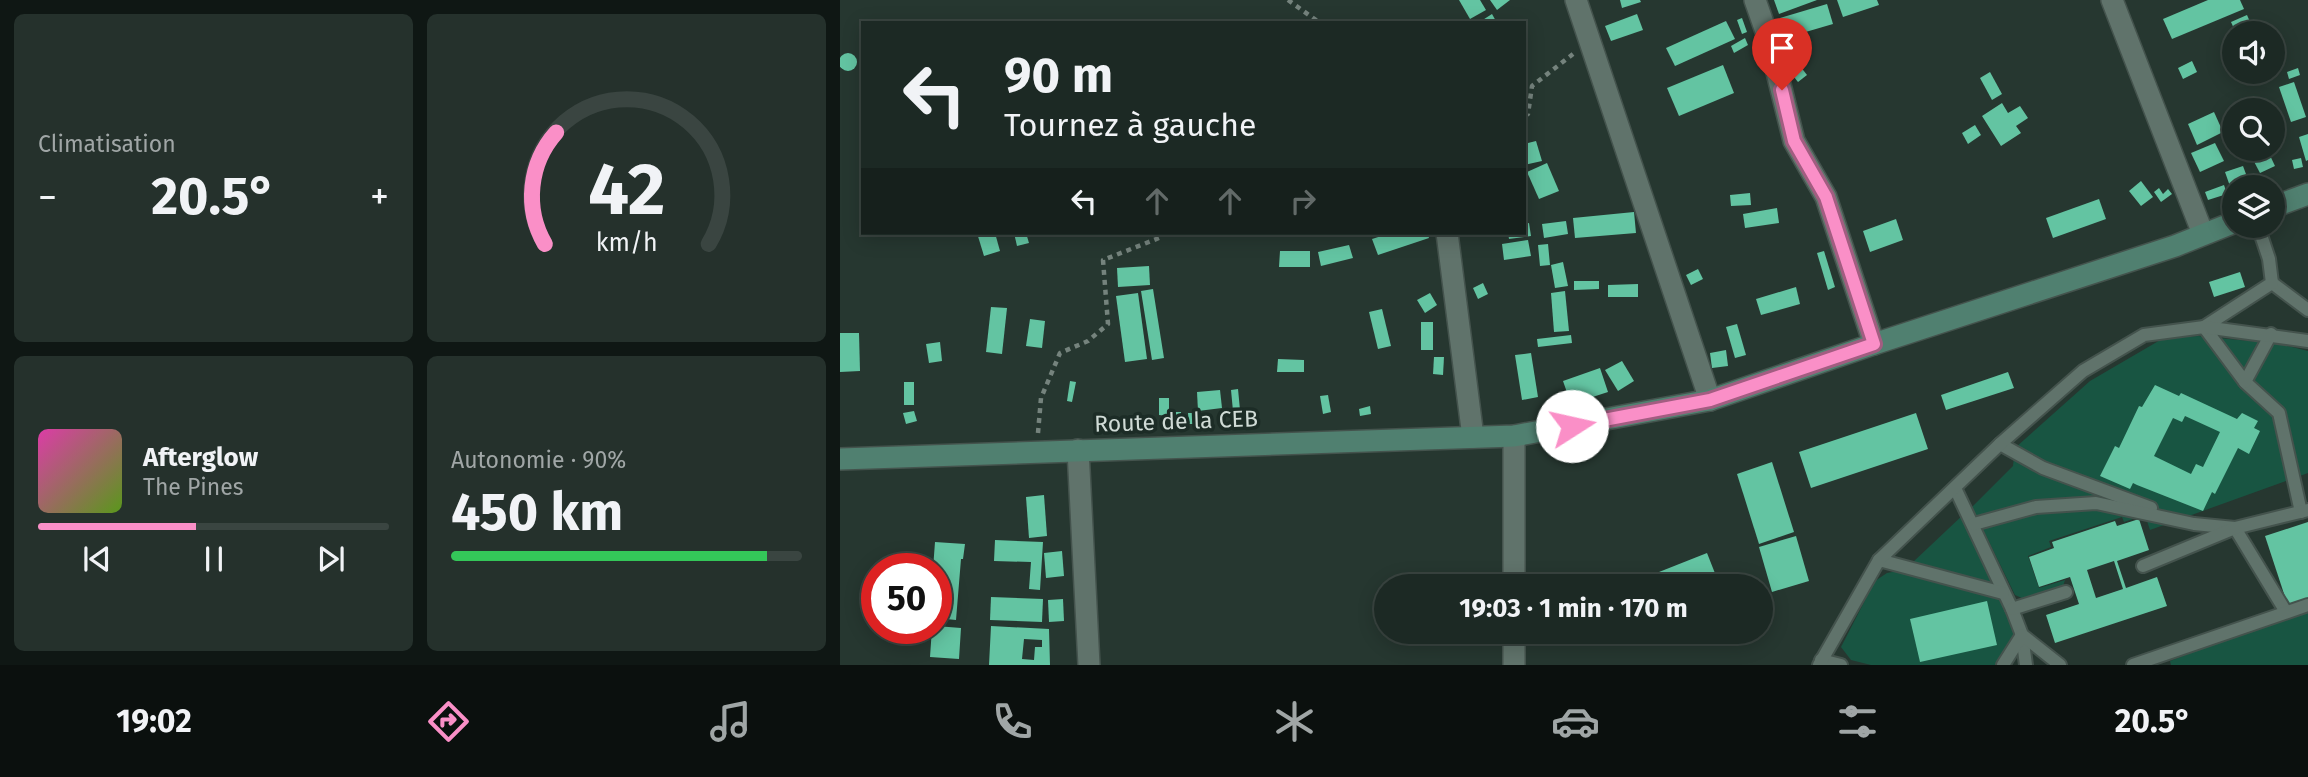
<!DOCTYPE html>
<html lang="fr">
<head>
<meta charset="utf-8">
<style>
  body { margin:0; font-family:"Fira Sans",sans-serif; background:#25312c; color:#f1f3f6; height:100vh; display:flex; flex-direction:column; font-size:26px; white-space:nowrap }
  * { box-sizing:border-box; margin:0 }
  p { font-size:23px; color:#a0a6a6 }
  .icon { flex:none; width:38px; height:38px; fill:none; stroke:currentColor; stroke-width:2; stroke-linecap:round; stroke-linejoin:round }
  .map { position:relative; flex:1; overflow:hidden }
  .panel { display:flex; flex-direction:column; gap:14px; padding:14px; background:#0f1714; width:840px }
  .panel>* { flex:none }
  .guide { position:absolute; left:21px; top:21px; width:665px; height:214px; border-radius:0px; box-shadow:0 4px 18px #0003,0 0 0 2px #3a4541; background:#1c2924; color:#f1f3f6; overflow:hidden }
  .fabs { position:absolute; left:1382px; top:21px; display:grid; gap:14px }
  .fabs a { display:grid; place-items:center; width:63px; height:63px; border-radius:50%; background:#1c2924; box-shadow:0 4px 18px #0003,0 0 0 2px #3a4541; font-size:35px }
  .speed { position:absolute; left:21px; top:553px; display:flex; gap:14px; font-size:35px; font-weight:700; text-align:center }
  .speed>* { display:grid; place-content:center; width:91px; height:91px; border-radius:50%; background:#1c2924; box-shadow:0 4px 18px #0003,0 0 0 2px #3a4541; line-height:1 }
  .speed .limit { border:10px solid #d22; background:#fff; color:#111 }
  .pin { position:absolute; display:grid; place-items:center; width:60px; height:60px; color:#fff; margin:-72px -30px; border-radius:50% 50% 50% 0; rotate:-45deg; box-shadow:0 0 7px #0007 }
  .pin .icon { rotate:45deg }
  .me { position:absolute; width:77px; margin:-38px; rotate:80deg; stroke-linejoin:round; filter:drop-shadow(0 0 5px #0008) }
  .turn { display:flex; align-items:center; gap:24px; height:147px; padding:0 28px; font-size:32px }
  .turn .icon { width:91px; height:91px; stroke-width:2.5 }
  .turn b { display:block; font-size:49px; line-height:60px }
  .lanes { display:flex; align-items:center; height:66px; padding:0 28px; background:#0003; justify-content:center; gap:35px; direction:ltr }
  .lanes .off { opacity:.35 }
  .big { font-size:52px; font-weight:700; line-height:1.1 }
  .panel .tile { flex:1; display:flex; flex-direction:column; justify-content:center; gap:10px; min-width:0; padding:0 24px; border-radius:10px; background:#25312c }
  .panel .dial { align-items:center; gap:0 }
  .dial svg { height:182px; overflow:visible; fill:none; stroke:#3a4541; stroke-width:7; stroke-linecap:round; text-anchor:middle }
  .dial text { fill:#f1f3f6; stroke:none }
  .song { display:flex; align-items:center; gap:21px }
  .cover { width:84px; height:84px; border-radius:10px; background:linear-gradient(135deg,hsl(320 70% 55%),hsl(90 70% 35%)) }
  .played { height:7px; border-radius:4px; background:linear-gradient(90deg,#fa8fc7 45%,#3a4541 45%) }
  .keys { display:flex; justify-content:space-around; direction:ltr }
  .heat { display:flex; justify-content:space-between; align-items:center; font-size:38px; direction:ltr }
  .charge { height:10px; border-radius:5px; background:linear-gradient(90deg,#34c759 90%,#3a4541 0) }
  .panel .tiles { flex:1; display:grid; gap:14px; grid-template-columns:repeat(2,1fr) }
  .trip { position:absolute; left:534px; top:574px; width:399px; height:70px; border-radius:35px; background:#1c2924; box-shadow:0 4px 18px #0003,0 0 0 2px #3a4541; font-weight:700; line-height:70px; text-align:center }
  .dock { display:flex; height:112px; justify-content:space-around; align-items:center; background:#0b100e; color:#a0a6a6 }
  .dock .icon { width:49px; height:49px }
  .dock .selected { color:#fa8fc7 }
  .dock b { font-size:32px; color:#f1f3f6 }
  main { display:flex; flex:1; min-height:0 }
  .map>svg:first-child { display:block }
</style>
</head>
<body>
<main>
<section class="panel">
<div class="tiles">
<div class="tile"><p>Climatisation</p>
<div class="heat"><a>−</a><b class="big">20.5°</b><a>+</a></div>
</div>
<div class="tile dial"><svg viewBox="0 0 100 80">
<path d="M14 69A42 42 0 1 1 86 69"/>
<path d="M14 69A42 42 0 0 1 19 20" stroke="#fa8fc7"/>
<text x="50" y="56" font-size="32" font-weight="700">42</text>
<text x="50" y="72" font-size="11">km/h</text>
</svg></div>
<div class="tile">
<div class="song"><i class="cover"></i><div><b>Afterglow</b><p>The Pines</p></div></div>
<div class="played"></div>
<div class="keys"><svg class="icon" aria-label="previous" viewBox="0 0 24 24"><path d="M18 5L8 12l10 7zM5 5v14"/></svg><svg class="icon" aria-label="pause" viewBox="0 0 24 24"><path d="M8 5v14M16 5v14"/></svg><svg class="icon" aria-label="next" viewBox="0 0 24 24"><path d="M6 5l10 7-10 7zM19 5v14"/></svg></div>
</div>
<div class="tile"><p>Autonomie · 90%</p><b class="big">450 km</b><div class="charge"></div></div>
</div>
</section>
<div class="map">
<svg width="1468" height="665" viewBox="0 0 1468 665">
  <rect width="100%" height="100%" fill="#263730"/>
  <g fill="#185542">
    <polygon points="1358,336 1440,344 1468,351 1468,473 1310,530 1305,515 1284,522 1282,517 1209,541 1211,547 1188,556 1199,588 1225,580 1222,589 1184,599 1175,595 1132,507 1173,466 1175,448 1250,381 1322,339"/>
    <polygon points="1124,514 1154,587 1072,563"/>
    <polygon points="1063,570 1159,596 1175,637 1158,665 1031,665 1011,660 1001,647 1035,581 1047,573"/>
    <polygon points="1468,608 1468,665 1331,665 1330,661"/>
  </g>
  <g fill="#63c4a2" fill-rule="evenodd">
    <polygon points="619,0 640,0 646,10 630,19"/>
    <polygon points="650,0 670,0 657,10"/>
    <polygon points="780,0 800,0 801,2 782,8"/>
    <polygon points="934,0 977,0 939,14"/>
    <polygon points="997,0 1037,0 1039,5 1003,17"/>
    <polygon points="1368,0 1400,0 1404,9 1332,39 1323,19"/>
    <polygon points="987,4 993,24 945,38 940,18"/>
    <polygon points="652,14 657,23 638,23"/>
    <polygon points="797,14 803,30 771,41 765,26"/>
    <polygon points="1407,15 1415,33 1396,33 1391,22"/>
    <polygon points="902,18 907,32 902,34 897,20"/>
    <polygon points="886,21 895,39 835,66 826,48"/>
    <polygon points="905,38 908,45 894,53 891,46"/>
    <circle cx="8" cy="62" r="9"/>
    <polygon points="1352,61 1357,72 1343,79 1338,68"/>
    <polygon points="883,65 894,93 839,116 827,88"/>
    <polygon points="960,66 967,75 958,82 950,72"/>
    <polygon points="1458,68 1460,75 1449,79 1447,72"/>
    <polygon points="1150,72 1162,94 1152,100 1140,78"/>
    <polygon points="1454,82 1466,117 1451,122 1439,87"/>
    <polygon points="1162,103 1168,113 1180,106 1188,118 1176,126 1181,133 1161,146 1142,116"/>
    <polygon points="1374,112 1383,132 1357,145 1348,124"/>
    <polygon points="1135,125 1141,135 1128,144 1122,133"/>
    <polygon points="1468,134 1468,160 1466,161 1459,137"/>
    <polygon points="696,141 702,161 684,165 684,144"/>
    <polygon points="1375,143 1384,161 1360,172 1351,153"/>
    <polygon points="1421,149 1427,149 1435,166 1420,173 1410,154"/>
    <polygon points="1461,158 1463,167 1454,169 1452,160"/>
    <polygon points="707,163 719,191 699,199 687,172"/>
    <polygon points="1403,166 1410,185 1395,187 1395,191 1392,192 1385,172"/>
    <polygon points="1301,181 1313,197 1301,206 1289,191"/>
    <polygon points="1384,185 1387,194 1368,200 1365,192"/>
    <polygon points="1319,188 1323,194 1328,189 1332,194 1321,202 1314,192"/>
    <polygon points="910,193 911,205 891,206 890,195"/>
    <polygon points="1259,199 1266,219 1213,238 1206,218"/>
    <polygon points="937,208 939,223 905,228 903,214"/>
    <polygon points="794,212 796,233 735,238 733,218"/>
    <polygon points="1056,219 1063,240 1030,252 1023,231"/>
    <polygon points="726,221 728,234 704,238 702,224"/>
    <polygon points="689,223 691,236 669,239 668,233 684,233 684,224"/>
    <polygon points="137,233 155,233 160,251 144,256"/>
    <polygon points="174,233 186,233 189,243 177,246"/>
    <polygon points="551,233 587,233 589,238 538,255 532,239"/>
    <polygon points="688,240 691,256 664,260 662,244"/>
    <polygon points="708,244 710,265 700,266 698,245"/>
    <polygon points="509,245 513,258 481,266 478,252"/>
    <polygon points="440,251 470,251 470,267 439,267"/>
    <polygon points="984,251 995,287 988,290 977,253"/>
    <polygon points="723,262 728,286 715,288 711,265"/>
    <polygon points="309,266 310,285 278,287 277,268"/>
    <polygon points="858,269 863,279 851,285 846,275"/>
    <polygon points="1400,272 1405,287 1374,297 1369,282"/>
    <polygon points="734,281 759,281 759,289 734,290"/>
    <polygon points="643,283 648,294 638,299 633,288"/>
    <polygon points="798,284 798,297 768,297 768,285"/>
    <polygon points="956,287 960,304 921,315 916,299"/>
    <polygon points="313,289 324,358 312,360 301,291"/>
    <polygon points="725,291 729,331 714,332 711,293"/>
    <polygon points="298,293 307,359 285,362 276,296"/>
    <polygon points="590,293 597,305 585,313 577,300"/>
    <polygon points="151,307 167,308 162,354 146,352"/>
    <polygon points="542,309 551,346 538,349 529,312"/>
    <polygon points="190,319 205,321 202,348 186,346"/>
    <rect x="581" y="322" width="12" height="28"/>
    <polygon points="897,324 906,355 895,358 886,327"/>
    <polygon points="0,333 19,333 20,371 0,372"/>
    <polygon points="731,335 732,343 698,347 697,339"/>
    <polygon points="100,342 102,361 89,363 86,344"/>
    <polygon points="886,350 888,366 872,368 870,353"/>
    <polygon points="691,353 698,397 682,400 675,355"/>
    <polygon points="594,357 604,357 603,375 593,374"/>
    <polygon points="438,359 464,360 464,372 437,372"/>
    <polygon points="782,361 794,381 778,391 765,370"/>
    <polygon points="760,368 768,392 731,404 723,381"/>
    <polygon points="1168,372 1174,388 1106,410 1101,395"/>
    <polygon points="230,381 236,382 232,402 227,401"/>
    <rect x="64" y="382" width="10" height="23"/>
    <path d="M1315 385 1339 396 1341 393 1397 419 1402 413 1418 421 1414 428 1420 431 1409 454 1398 448 1375 494 1372 492 1363 511 1297 485 1293 483 1290 489 1260 476 1275 446 1279 448 1299 406 1302 407ZM1345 416 1380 432 1363 467 1356 464 1351 474 1314 456 1333 418 1342 422Z"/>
    <polygon points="398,389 400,410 393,411 391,390"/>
    <polygon points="380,390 382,408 358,411 357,392"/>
    <polygon points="488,395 491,412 483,414 480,396"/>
    <polygon points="319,398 329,398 329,416 319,415"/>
    <polygon points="530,406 531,414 520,416 519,409"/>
    <polygon points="74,411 77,421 66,424 63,413"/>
    <polygon points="334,412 341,412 342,429 334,429"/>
    <polygon points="348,413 356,413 357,424 349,424"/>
    <polygon points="1076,413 1088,449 971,488 959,452"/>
    <polygon points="932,462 954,532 919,544 897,474"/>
    <polygon points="204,495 207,536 189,538 186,497"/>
    <path d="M1299 519 1309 550 1277 561 1286 588 1317 577 1327 606 1215 643 1206 615 1239 604 1230 577 1199 587 1189 557 1214 548 1212 542 1275 521 1277 526ZM1274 561 1283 589 1256 598 1247 570Z"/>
    <polygon points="1468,522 1468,600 1448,606 1425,536"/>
    <polygon points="956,536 969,581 932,592 919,547"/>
    <polygon points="155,540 203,542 200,590 189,589 191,562 154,561"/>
    <polygon points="95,542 125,544 123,559 121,559 116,620 96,618 99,577 96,577 96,569 93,569"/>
    <polygon points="222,551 224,576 206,578 204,553"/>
    <polygon points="867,553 880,586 824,586 819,572"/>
    <polygon points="151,597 203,599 202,622 150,620"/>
    <polygon points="223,599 224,621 209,622 208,600"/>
    <polygon points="1147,601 1157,645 1080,662 1070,619"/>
    <polygon points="96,626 121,628 119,659 90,657 92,628 96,628"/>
    <path d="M151 626 209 629 210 665H149ZM184 639 202 640V647H195L194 660 182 659Z"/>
  </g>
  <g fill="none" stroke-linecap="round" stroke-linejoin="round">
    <g stroke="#44534d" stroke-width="16">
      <g id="service">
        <polyline points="1432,283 1468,310"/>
        <polyline points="1431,334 1405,382 1439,413 1461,512"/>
        <polyline points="1405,382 1364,327 1432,283 1429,259 1418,226"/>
        <polyline points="1160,444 1203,468 1311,508"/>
        <polyline points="1115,488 1172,609 1182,635 1186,665"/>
        <polyline points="1134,524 1196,507 1256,503 1354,524 1395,528 1446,612"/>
        <polyline points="1039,560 1163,593"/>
        <polyline points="1303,566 1395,528 1468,510"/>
        <polyline points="1172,609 1226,592"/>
        <polyline points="981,660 1001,665"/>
        <polyline points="979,665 1039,560 1160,444 1243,371 1304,335 1364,327 1468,341"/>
        <polyline points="1163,665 1182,635 1220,665"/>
        <polyline points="1293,665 1468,605"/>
      </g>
    </g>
    <g stroke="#44534d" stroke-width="24">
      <g id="minor">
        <polyline points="736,0 870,400"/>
        <polyline points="915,0 929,40 954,141 986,197 1034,344"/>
        <polyline points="1272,0 1363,234"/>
        <polyline points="607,233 633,437"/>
        <polyline points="238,450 249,665"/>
        <polyline points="674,586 674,436"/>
        <polyline points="674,665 674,632"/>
      </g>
    </g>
    <g stroke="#44534d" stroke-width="24">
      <g id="secondary">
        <polyline points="1433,207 1468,194"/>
        <polyline points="0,459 674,436 870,400 1034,344 1335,246 1395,222"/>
      </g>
    </g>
    <g stroke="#75837d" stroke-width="4.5" stroke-dasharray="5 5" stroke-linecap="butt">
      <polyline points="448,0 480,23"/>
      <polyline points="684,116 688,114 692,86 733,54"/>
      <polyline points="198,433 201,398 220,353 248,341 268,324 263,260 319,238 324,233"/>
    </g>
    <use href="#service" stroke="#60736b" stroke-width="12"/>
    <use href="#minor" stroke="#60736b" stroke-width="21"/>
    <use href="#secondary" stroke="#508070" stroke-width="21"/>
  </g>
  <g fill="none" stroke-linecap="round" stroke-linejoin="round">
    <g stroke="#a25d81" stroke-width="18">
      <polyline id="route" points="732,426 870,400 1034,344 986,197 954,141 942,90"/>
    </g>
    <use href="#route" stroke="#fa8fc7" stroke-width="12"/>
  </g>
  <g text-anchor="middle" stroke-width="7" stroke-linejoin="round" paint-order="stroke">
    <g font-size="23" fill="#d0dbd6" stroke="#1c2c26">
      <text transform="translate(336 421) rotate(-2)" y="8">Route de la CEB</text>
    </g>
  </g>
</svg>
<div class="fabs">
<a><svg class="icon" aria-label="sound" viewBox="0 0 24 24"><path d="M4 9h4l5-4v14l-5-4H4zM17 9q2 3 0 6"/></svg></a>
<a><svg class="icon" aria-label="search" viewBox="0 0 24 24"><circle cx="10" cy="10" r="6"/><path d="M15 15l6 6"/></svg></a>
<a><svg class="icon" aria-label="layers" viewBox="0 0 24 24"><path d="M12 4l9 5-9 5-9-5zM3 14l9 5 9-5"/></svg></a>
</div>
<div class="speed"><div class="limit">50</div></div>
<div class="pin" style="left:942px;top:90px;background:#d93025"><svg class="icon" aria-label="arrive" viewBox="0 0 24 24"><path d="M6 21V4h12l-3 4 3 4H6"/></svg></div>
<svg class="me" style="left:732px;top:426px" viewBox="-20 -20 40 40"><circle r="19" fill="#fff"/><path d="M0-13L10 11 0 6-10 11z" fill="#fa8fc7"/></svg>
<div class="trip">19:03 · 1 min · 170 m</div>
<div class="guide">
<div class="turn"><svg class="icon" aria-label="left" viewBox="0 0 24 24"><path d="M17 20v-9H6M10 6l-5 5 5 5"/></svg><div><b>90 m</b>Tournez à gauche</div></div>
<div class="lanes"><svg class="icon" aria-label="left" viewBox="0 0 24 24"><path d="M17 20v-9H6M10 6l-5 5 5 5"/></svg><svg class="icon off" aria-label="ahead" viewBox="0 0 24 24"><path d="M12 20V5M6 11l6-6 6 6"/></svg><svg class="icon off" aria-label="ahead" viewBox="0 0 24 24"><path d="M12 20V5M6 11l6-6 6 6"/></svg><svg class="icon off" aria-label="right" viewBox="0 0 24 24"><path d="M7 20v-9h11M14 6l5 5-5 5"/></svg></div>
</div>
</div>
</main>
<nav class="dock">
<b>19:02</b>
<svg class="icon selected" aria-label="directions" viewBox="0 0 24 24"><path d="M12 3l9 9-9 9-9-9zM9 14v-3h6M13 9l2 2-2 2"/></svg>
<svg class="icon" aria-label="music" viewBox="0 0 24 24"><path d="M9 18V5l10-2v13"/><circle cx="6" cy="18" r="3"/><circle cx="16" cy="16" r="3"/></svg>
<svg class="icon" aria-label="phone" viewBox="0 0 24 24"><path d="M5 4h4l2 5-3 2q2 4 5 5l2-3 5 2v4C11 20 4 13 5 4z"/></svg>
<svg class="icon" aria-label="climate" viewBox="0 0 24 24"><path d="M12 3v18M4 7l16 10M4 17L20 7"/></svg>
<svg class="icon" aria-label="car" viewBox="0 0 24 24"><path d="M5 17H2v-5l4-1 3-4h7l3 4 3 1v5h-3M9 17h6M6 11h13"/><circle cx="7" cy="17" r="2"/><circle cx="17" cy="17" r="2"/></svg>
<svg class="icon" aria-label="filters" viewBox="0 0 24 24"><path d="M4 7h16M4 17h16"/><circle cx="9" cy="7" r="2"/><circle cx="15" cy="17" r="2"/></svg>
<b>20.5°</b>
</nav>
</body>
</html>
